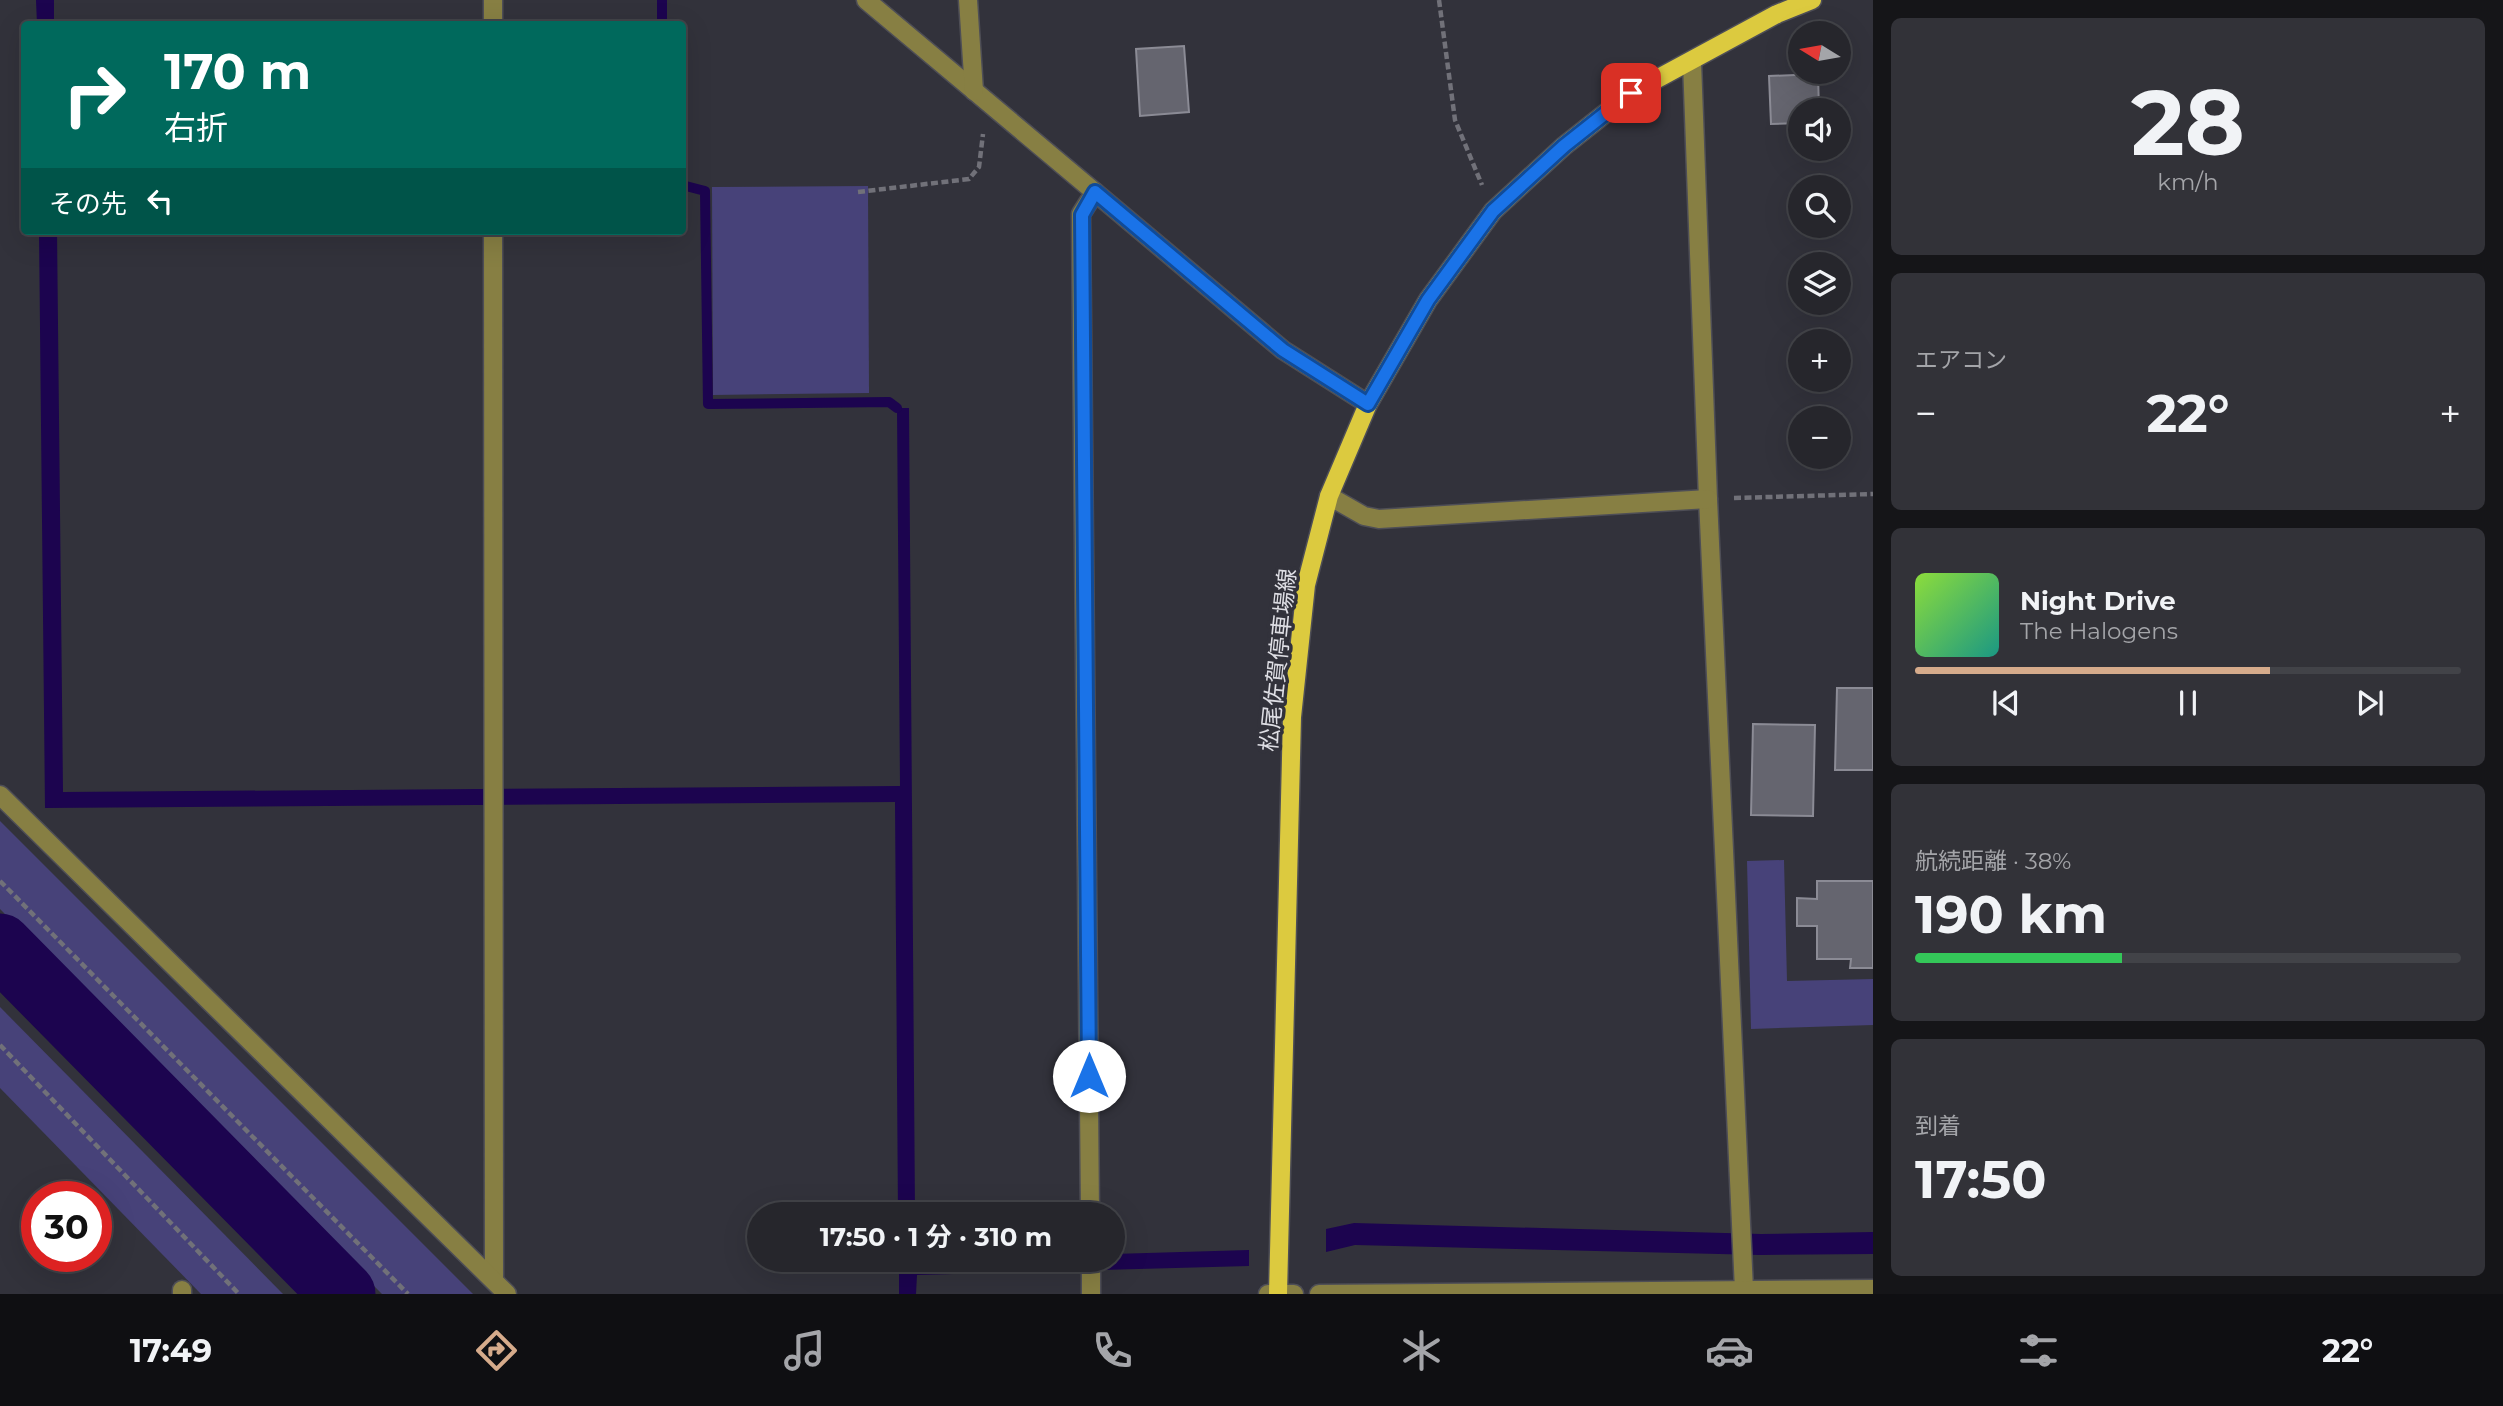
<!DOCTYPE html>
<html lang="ja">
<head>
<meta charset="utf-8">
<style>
  body { margin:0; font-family:Montserrat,"Noto Sans JP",sans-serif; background:#323238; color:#f1f3f6; height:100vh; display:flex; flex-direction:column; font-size:26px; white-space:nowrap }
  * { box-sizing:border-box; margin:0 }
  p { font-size:23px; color:#a4a5a9 }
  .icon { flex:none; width:38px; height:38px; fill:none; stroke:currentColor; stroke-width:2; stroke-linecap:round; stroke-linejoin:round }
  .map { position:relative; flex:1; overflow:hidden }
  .panel { display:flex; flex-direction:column; gap:18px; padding:18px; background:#151518; width:630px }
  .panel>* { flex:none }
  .top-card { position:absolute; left:21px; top:21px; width:665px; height:214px; border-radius:7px; box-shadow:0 7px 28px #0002,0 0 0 2px #424348; background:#00695c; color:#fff; overflow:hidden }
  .needle { width:46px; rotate:281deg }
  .buttons { position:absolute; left:1788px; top:21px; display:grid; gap:14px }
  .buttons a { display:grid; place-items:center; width:63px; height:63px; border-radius:50%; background:#26262c; box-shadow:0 7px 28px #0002,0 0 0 2px #424348; font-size:35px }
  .speed { position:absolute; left:21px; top:1181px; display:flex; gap:14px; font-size:35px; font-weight:700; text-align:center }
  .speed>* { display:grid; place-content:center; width:91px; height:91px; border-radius:50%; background:#26262c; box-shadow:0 7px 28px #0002,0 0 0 2px #424348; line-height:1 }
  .speed .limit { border:10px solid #d22; background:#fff; color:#111 }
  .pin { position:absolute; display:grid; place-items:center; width:60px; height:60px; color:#fff; margin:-30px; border-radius:14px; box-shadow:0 4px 10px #0006 }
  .me { position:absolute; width:77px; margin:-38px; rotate:0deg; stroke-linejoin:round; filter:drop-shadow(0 0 5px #0008) }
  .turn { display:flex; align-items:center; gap:24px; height:147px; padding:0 28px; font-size:32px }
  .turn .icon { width:91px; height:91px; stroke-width:2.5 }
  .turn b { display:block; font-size:49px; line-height:60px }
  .then { display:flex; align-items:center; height:66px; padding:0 28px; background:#0003; gap:14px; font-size:26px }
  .big { font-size:52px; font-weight:700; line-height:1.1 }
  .panel .tile { flex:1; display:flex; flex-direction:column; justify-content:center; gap:10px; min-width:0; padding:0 24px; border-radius:10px; background:#323238 }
  .panel .dial { align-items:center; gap:0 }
  .dial b { font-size:91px; line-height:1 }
  .song { display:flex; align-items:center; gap:21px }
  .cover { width:84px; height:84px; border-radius:10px; background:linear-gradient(135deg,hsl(90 70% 55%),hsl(170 70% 35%)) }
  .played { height:7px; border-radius:4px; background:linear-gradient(90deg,#d6ab8b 65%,#424348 65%) }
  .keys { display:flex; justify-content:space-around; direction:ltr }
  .heat { display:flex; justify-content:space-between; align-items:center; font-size:38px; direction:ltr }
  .charge { height:10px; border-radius:5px; background:linear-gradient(90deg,#34c759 38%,#424348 0) }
  .trip { position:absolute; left:747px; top:1202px; width:378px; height:70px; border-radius:35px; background:#26262c; box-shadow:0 7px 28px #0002,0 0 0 2px #424348; font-weight:700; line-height:70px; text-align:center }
  .tabs { display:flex; height:112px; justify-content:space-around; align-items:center; background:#0f0f12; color:#a4a5a9 }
  .tabs .icon { width:49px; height:49px }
  .tabs .selected { color:#d6ab8b }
  .tabs b { font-size:32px; color:#f1f3f6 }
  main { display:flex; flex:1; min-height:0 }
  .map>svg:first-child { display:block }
</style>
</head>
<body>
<main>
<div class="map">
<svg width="1873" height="1294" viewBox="0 0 1873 1294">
  <rect width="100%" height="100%" fill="#32323b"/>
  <g fill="#474279">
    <polygon points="868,186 869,393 713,395 712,187"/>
    <polygon points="0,821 473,1294 382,1294 0,909"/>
    <polygon points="1784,860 1787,981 1873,979 1873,1025 1751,1029 1747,861"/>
    <polygon points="0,1007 283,1294 201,1294 0,1088"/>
  </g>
  <g fill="#1c044f">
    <polygon points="36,0 54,0 54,24 37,24"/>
    <polygon points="39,231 57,231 63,792 900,786 897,408 909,408 915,1214 898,1214 895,802 45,808"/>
    <polygon points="1354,1223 1761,1234 1873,1232 1873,1254 1760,1255 1355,1245 1326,1252 1326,1229"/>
    <polygon points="1249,1250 1249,1266 917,1275 916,1294 899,1294 899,1260 1113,1260 1113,1254"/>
  </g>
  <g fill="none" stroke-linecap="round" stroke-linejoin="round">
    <g stroke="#1c044f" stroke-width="10">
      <polyline points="662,0 662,24"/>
      <polyline points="682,185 705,191 708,404 889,402 897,408"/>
    </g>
    <polyline stroke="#1c044f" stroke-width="65" points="0,946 343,1294"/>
  </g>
  <g fill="#65656f" stroke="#8b8b95" stroke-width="2">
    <polygon points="1184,46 1189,112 1140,116 1136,49"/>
    <polygon points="1818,74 1819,110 1801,110 1801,123 1771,124 1769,76"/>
    <polygon points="1837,688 1873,688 1873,770 1835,770"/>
    <polygon points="1753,724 1815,725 1813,816 1751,815"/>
    <polygon points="1817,881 1873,881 1873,968 1850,968 1851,959 1817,959 1817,926 1797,926 1797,898 1817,899"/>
  </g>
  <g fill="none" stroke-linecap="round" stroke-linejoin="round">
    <g stroke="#4e4e56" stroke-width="21">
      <g id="minor">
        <polyline points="493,0 493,24"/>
        <polyline points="866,0 1283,350 1368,404"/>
        <polyline points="968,0 974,91"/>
        <polyline points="1692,62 1708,499 1744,1290"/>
        <polyline points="493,231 494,1280"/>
        <polyline points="1329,496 1364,516 1379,519 1708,499"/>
        <polyline points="0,795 507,1294"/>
        <polyline points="1090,1214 1081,214 1095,192"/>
        <polyline points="1091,1260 1091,1294"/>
        <polyline points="182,1290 182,1294"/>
        <polyline points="1268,1294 1294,1294"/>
        <polyline points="1319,1294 1873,1289"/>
      </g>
    </g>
    <g stroke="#4e4e56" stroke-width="21">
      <polyline id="major" points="1278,1294 1292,717 1306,585 1329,496 1368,404 1428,300 1493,211 1564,146 1631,93 1777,14 1812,0"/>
    </g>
    <g stroke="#717179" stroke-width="4.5" stroke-dasharray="7 3.5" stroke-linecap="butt">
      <polyline points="1439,0 1455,120 1482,185"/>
      <polyline points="858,192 969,179 979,167 983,134"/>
      <polyline points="1734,498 1873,494"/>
      <polyline points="0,881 408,1294"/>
      <polyline points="0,1045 239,1294"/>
    </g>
    <use href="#minor" stroke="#877f43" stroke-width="18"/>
    <use href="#major" stroke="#dcca3f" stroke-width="18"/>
  </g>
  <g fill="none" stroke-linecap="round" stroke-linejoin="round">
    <g stroke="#114b97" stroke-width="18">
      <polyline id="route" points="1089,1076 1082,215 1095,192 1283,350 1368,404 1428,300 1493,211 1564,146 1631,93"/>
    </g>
    <use href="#route" stroke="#1a73e8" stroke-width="12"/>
  </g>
  <g text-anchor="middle" stroke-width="7" stroke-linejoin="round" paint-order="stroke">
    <g font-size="23" fill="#dedee4" stroke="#32323b">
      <text transform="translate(1278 660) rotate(-84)" y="8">松尾佐賀停車場線</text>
    </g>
  </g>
</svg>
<div class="buttons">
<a><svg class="needle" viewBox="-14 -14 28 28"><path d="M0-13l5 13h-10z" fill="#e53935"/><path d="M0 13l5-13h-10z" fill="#a4a5a9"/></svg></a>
<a><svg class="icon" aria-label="sound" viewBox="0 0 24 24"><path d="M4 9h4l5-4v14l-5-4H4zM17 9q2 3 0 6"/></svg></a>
<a><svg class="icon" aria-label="search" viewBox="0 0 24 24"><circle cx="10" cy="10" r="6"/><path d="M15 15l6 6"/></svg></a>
<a><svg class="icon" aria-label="layers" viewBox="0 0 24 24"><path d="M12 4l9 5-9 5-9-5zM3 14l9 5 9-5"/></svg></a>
<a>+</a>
<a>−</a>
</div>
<div class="speed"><div class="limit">30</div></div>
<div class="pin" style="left:1631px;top:93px;background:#d93025"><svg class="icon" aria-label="arrive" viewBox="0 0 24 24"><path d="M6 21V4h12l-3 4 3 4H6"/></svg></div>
<svg class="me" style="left:1089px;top:1076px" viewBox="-20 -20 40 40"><circle r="19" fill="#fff"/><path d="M0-13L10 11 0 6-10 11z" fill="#1a73e8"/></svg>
<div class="trip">17:50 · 1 分 · 310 m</div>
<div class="top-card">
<div class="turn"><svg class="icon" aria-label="right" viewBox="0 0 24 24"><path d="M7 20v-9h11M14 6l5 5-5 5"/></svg><div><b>170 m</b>右折</div></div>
<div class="then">その先<svg class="icon" aria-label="left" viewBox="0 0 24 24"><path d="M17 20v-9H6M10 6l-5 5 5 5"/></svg></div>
</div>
</div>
<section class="panel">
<div class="tile dial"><b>28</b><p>km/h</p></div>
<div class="tile"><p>エアコン</p>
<div class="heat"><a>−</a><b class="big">22°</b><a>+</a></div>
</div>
<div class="tile">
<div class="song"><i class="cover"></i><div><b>Night Drive</b><p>The Halogens</p></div></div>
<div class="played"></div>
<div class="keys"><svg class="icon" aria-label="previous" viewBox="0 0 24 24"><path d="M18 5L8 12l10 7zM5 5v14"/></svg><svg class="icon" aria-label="pause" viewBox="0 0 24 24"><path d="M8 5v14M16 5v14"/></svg><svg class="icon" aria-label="next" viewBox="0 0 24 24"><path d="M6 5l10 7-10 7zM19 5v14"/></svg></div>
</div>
<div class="tile"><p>航続距離 · 38%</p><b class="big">190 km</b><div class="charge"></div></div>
<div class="tile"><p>到着</p><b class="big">17:50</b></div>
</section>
</main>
<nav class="tabs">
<b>17:49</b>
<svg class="icon selected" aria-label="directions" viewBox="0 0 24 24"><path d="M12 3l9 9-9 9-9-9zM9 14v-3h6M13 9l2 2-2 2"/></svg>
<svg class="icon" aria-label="music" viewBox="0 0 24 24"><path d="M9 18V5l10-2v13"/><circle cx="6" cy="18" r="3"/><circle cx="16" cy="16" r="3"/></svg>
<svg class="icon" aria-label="phone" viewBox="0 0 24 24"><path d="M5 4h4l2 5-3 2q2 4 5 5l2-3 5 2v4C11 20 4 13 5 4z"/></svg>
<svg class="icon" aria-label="climate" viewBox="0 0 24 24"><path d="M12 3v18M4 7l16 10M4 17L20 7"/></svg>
<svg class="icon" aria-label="car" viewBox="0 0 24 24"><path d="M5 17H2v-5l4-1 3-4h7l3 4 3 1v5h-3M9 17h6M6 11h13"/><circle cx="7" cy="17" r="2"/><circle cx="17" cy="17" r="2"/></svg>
<svg class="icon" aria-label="filters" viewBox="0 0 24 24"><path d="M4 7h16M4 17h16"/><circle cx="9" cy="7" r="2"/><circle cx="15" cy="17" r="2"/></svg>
<b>22°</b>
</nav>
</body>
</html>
